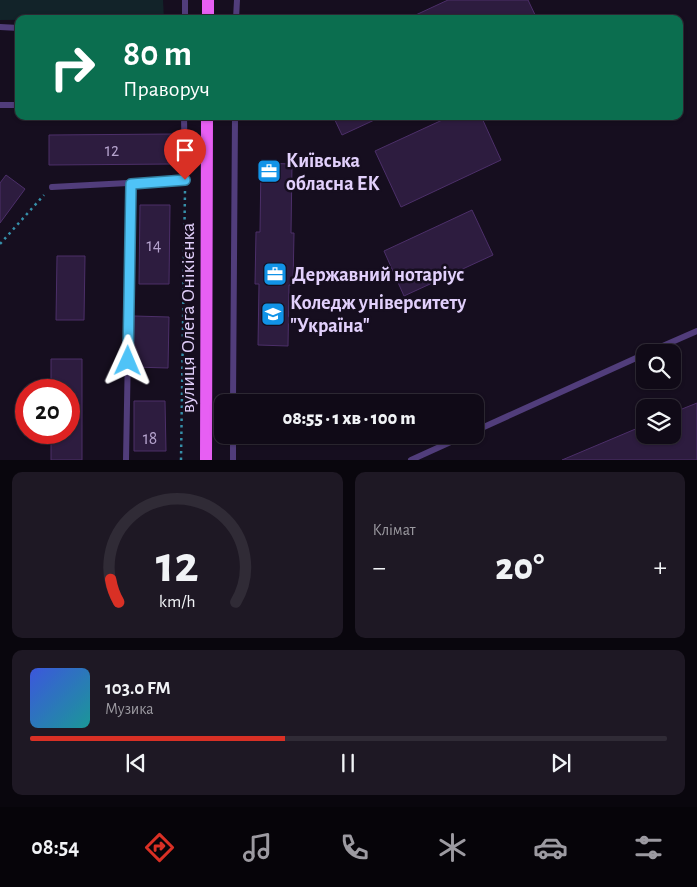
<!DOCTYPE html>
<html lang="uk">
<head>
<meta charset="utf-8">
<style>
  body { margin:0; font-family:"Alegreya Sans",sans-serif; background:#1e1824; color:#f1f3f6; height:100vh; display:flex; flex-direction:column; font-size:19px; white-space:nowrap }
  * { box-sizing:border-box; margin:0 }
  p { font-size:16px; color:#9c9aa1 }
  .icon { flex:none; width:28px; height:28px; fill:none; stroke:currentColor; stroke-width:2; stroke-linecap:round; stroke-linejoin:round }
  .map { position:relative; height:460px; overflow:hidden }
  .details { display:flex; flex-direction:column; gap:12px; padding:12px; background:#09060d; flex:1 }
  .details>* { flex:none }
  .top-card { position:absolute; left:15px; top:15px; width:668px; height:105px; border-radius:10px; box-shadow:0 1px 4px #0004,0 0 0 1px #302b36; background:#0b6e4f; color:#fff; overflow:hidden }
  .fabs { position:absolute; left:636px; top:344px; display:grid; gap:10px }
  .fabs a { display:grid; place-items:center; width:45px; height:45px; border-radius:10px; background:#100a17; box-shadow:0 1px 4px #0004,0 0 0 1px #302b36; font-size:25px }
  .speed { position:absolute; left:15px; top:379px; display:flex; gap:10px; font-size:25px; font-weight:700; text-align:center }
  .speed>* { display:grid; place-content:center; width:65px; height:65px; border-radius:50%; background:#100a17; box-shadow:0 1px 4px #0004,0 0 0 1px #302b36; line-height:1 }
  .speed .limit { border:8px solid #d22; background:#fff; color:#111 }
  .pin { position:absolute; display:grid; place-items:center; width:42px; height:42px; color:#fff; margin:-51px -21px; border-radius:50% 50% 50% 0; rotate:-45deg; box-shadow:0 0 5px #0007 }
  .pin .icon { rotate:45deg }
  .me { position:absolute; width:55px; margin:-28px; rotate:1deg; stroke-linejoin:round; filter:drop-shadow(0 0 4px #0008) }
  .turn { display:flex; align-items:center; gap:18px; height:105px; padding:0 25px; font-size:22px }
  .turn .icon { width:65px; height:65px; stroke-width:2.5 }
  .turn b { display:block; font-size:35px; line-height:42px }
  .big { font-size:38px; font-weight:800; line-height:1.1 }
  .details .tile { flex:1; display:flex; flex-direction:column; justify-content:center; gap:8px; min-width:0; padding:0 18px; border-radius:10px; background:#1e1824 }
  .details .dial { align-items:center; gap:0 }
  .dial svg { height:130px; overflow:visible; fill:none; stroke:#302b36; stroke-width:7; stroke-linecap:round; text-anchor:middle }
  .dial text { fill:#f1f3f6; stroke:none }
  .song { display:flex; align-items:center; gap:15px }
  .cover { width:60px; height:60px; border-radius:8px; background:linear-gradient(135deg,hsl(230 70% 55%),hsl(180 70% 35%)) }
  .played { height:5px; border-radius:2px; background:linear-gradient(90deg,#d93025 40%,#302b36 40%) }
  .keys { display:flex; justify-content:space-around; direction:ltr }
  .heat { display:flex; justify-content:space-between; align-items:center; font-size:28px; direction:ltr }
  .details .tiles { flex:1; display:grid; gap:12px; grid-template-columns:1fr 1fr }
  .tile:last-child { grid-column:span 2 }
  .trip { position:absolute; left:214px; top:394px; width:270px; height:50px; border-radius:10px; background:#100a17; box-shadow:0 1px 4px #0004,0 0 0 1px #302b36; font-weight:800; line-height:50px; text-align:center }
  .tabs { display:flex; height:80px; justify-content:space-around; align-items:center; background:#060409; color:#9c9aa1 }
  .tabs .icon { width:35px; height:35px }
  .tabs .active { color:#d93025 }
  .tabs b { font-size:22px; color:#f1f3f6 }
  .map>svg:first-child { display:block }
</style>
</head>
<body>
<div class="map">
<svg width="697" height="460" viewBox="0 0 697 460">
  <rect width="100%" height="100%" fill="#160e1f"/>
  <polygon fill="#122329" points="0,0 163,0 164,19 0,20"/>
  <g fill="#2d1c3f" stroke="#4c2f69">
    <polygon points="448,0 528,0 537,19 407,19"/>
    <polygon points="333,116 383,116 342,135"/>
    <polygon points="451,116 481,116 501,160 401,207 375,151"/>
    <polygon points="174,134 174,164 49,165 49,135"/>
    <polygon points="261,163 292,164 291,233 294,233 293,285 289,285 288,346 258,345 259,284 255,284 256,232 260,232"/>
    <polygon points="6,175 25,189 0,223 0,183"/>
    <polygon points="140,205 170,205 169,284 139,284"/>
    <polygon points="472,210 493,255 404,296 384,251"/>
    <polygon points="57,256 85,256 84,320 56,320"/>
    <polygon points="134,316 169,317 168,368 133,367"/>
    <polygon points="51,359 82,359 82,460 51,460 51,432 69,432 69,390 51,390"/>
    <polygon points="134,401 165,401 166,451 134,451"/>
    <polygon points="697,403 697,460 562,460 645,425 645,435 672,435 672,413"/>
  </g>
  <g fill="none" stroke-linecap="round" stroke-linejoin="round">
    <g stroke="#368fa9" stroke-width="2.5" stroke-dasharray="2.5 4" stroke-linecap="butt">
      <polyline points="0,244 44,195"/>
      <polyline points="181,460 185,191"/>
    </g>
    <g stroke="#513d7b" stroke-width="6">
      <polyline points="185,19 185,0"/>
      <polyline points="236,19 237,0"/>
      <polyline points="0,27 19,28"/>
      <polyline points="0,105 19,105"/>
      <polyline points="52,187 185,180 184,116"/>
      <polyline points="649,352 697,331"/>
      <polyline points="233,402 235,116"/>
      <polyline points="475,431 645,354"/>
      <polyline points="126,460 131,184"/>
      <polyline points="233,460 233,435"/>
      <polyline points="411,460 466,435"/>
    </g>
    <g stroke="#e75ff3" stroke-width="12">
      <polyline points="208,19 208,0"/>
      <polyline points="206,460 207,116"/>
    </g>
  </g>
  <g fill="none" stroke-linecap="round" stroke-linejoin="round">
    <g stroke="#337fa1" stroke-width="12">
      <polyline id="route" points="128,361 131,184 185,180"/>
    </g>
    <use href="#route" stroke="#4fc3f7" stroke-width="9"/>
  </g>
  <defs>
    <g id="office-square" transform="scale(1.25)"><rect x="-9" y="-9" width="18" height="18" rx="4" fill="#1193e7" stroke="#160e1f"/><path d="M-6-3h4V-5.5h4V-3h4V5H-6ZM-1-4.5V-3h2v-1.5ZM-6 0V1H6V0Z" fill="#fff"/></g>
    <g id="university-square" transform="scale(1.25)"><rect x="-9" y="-9" width="18" height="18" rx="4" fill="#1193e7" stroke="#160e1f"/><path d="M0-5L7-2L0 1L-7-2ZM-4 1L0 2.5L4 1V4Q0 6-4 4Z" fill="#fff"/></g>
  </defs>
  <g fill-rule="evenodd">
    <use href="#office-square" x="269" y="171"/>
    <use href="#office-square" x="275" y="274"/>
    <use href="#university-square" x="273" y="314"/>
  </g>
  <g text-anchor="middle" stroke-width="5" stroke-linejoin="round" paint-order="stroke">
    <g font-size="18" fill="#b5a3cd">
      <text x="112" y="156">12</text>
      <text x="154" y="251">14</text>
      <text x="150" y="444">18</text>
    </g>
    <g font-size="20" font-weight="bold" fill="#e2d0fc" stroke="#160e1f" text-anchor="start">
      <text x="286" y="167">Київська<tspan x="286" dy="23">обласна ЕК</tspan></text>
      <text x="292" y="281">Державний нотаріус</text>
      <text x="290" y="309">Коледж університету<tspan x="290" dy="23">"Україна"</tspan></text>
    </g>
    <g font-size="20" fill="#e2d0fc" stroke="#160e1f">
      <text transform="translate(187 318) rotate(-90)" y="7">вулиця Олега Онікієнка</text>
    </g>
  </g>
</svg>
<div class="fabs">
<a><svg class="icon" aria-label="search" viewBox="0 0 24 24"><circle cx="10" cy="10" r="6"/><path d="M15 15l6 6"/></svg></a>
<a><svg class="icon" aria-label="layers" viewBox="0 0 24 24"><path d="M12 4l9 5-9 5-9-5zM3 14l9 5 9-5"/></svg></a>
</div>
<div class="speed"><div class="limit">20</div></div>
<div class="pin" style="left:185px;top:180px;background:#d93025"><svg class="icon" aria-label="arrive" viewBox="0 0 24 24"><path d="M6 21V4h12l-3 4 3 4H6"/></svg></div>
<svg class="me" style="left:128px;top:361px" viewBox="-20 -20 40 40"><path d="M0-17L14 15 0 8-14 15z" fill="#4fc3f7" stroke="#fff" stroke-width="4"/></svg>
<div class="trip">08:55 · 1 хв · 100 m</div>
<div class="top-card">
<div class="turn"><svg class="icon" aria-label="right" viewBox="0 0 24 24"><path d="M7 20v-9h11M14 6l5 5-5 5"/></svg><div><b>80 m</b>Праворуч</div></div>
</div>
</div>
<section class="details">
<div class="tiles">
<div class="tile dial"><svg viewBox="0 0 100 80">
<path d="M14 69A42 42 0 1 1 86 69"/>
<path d="M14 69A42 42 0 0 1 9 55" stroke="#d93025"/>
<text x="50" y="56" font-size="32" font-weight="700">12</text>
<text x="50" y="72" font-size="11">km/h</text>
</svg></div>
<div class="tile"><p>Клімат</p>
<div class="heat"><a>−</a><b class="big">20°</b><a>+</a></div>
</div>
<div class="tile">
<div class="song"><i class="cover"></i><div><b>103.0 FM</b><p>Музика</p></div></div>
<div class="played"></div>
<div class="keys"><svg class="icon" aria-label="previous" viewBox="0 0 24 24"><path d="M18 5L8 12l10 7zM5 5v14"/></svg><svg class="icon" aria-label="pause" viewBox="0 0 24 24"><path d="M8 5v14M16 5v14"/></svg><svg class="icon" aria-label="next" viewBox="0 0 24 24"><path d="M6 5l10 7-10 7zM19 5v14"/></svg></div>
</div>
</div>
</section>
<nav class="tabs">
<b>08:54</b>
<svg class="icon active" aria-label="directions" viewBox="0 0 24 24"><path d="M12 3l9 9-9 9-9-9zM9 14v-3h6M13 9l2 2-2 2"/></svg>
<svg class="icon" aria-label="music" viewBox="0 0 24 24"><path d="M9 18V5l10-2v13"/><circle cx="6" cy="18" r="3"/><circle cx="16" cy="16" r="3"/></svg>
<svg class="icon" aria-label="phone" viewBox="0 0 24 24"><path d="M5 4h4l2 5-3 2q2 4 5 5l2-3 5 2v4C11 20 4 13 5 4z"/></svg>
<svg class="icon" aria-label="climate" viewBox="0 0 24 24"><path d="M12 3v18M4 7l16 10M4 17L20 7"/></svg>
<svg class="icon" aria-label="car" viewBox="0 0 24 24"><path d="M5 17H2v-5l4-1 3-4h7l3 4 3 1v5h-3M9 17h6M6 11h13"/><circle cx="7" cy="17" r="2"/><circle cx="17" cy="17" r="2"/></svg>
<svg class="icon" aria-label="filters" viewBox="0 0 24 24"><path d="M4 7h16M4 17h16"/><circle cx="9" cy="7" r="2"/><circle cx="15" cy="17" r="2"/></svg>
</nav>
</body>
</html>
